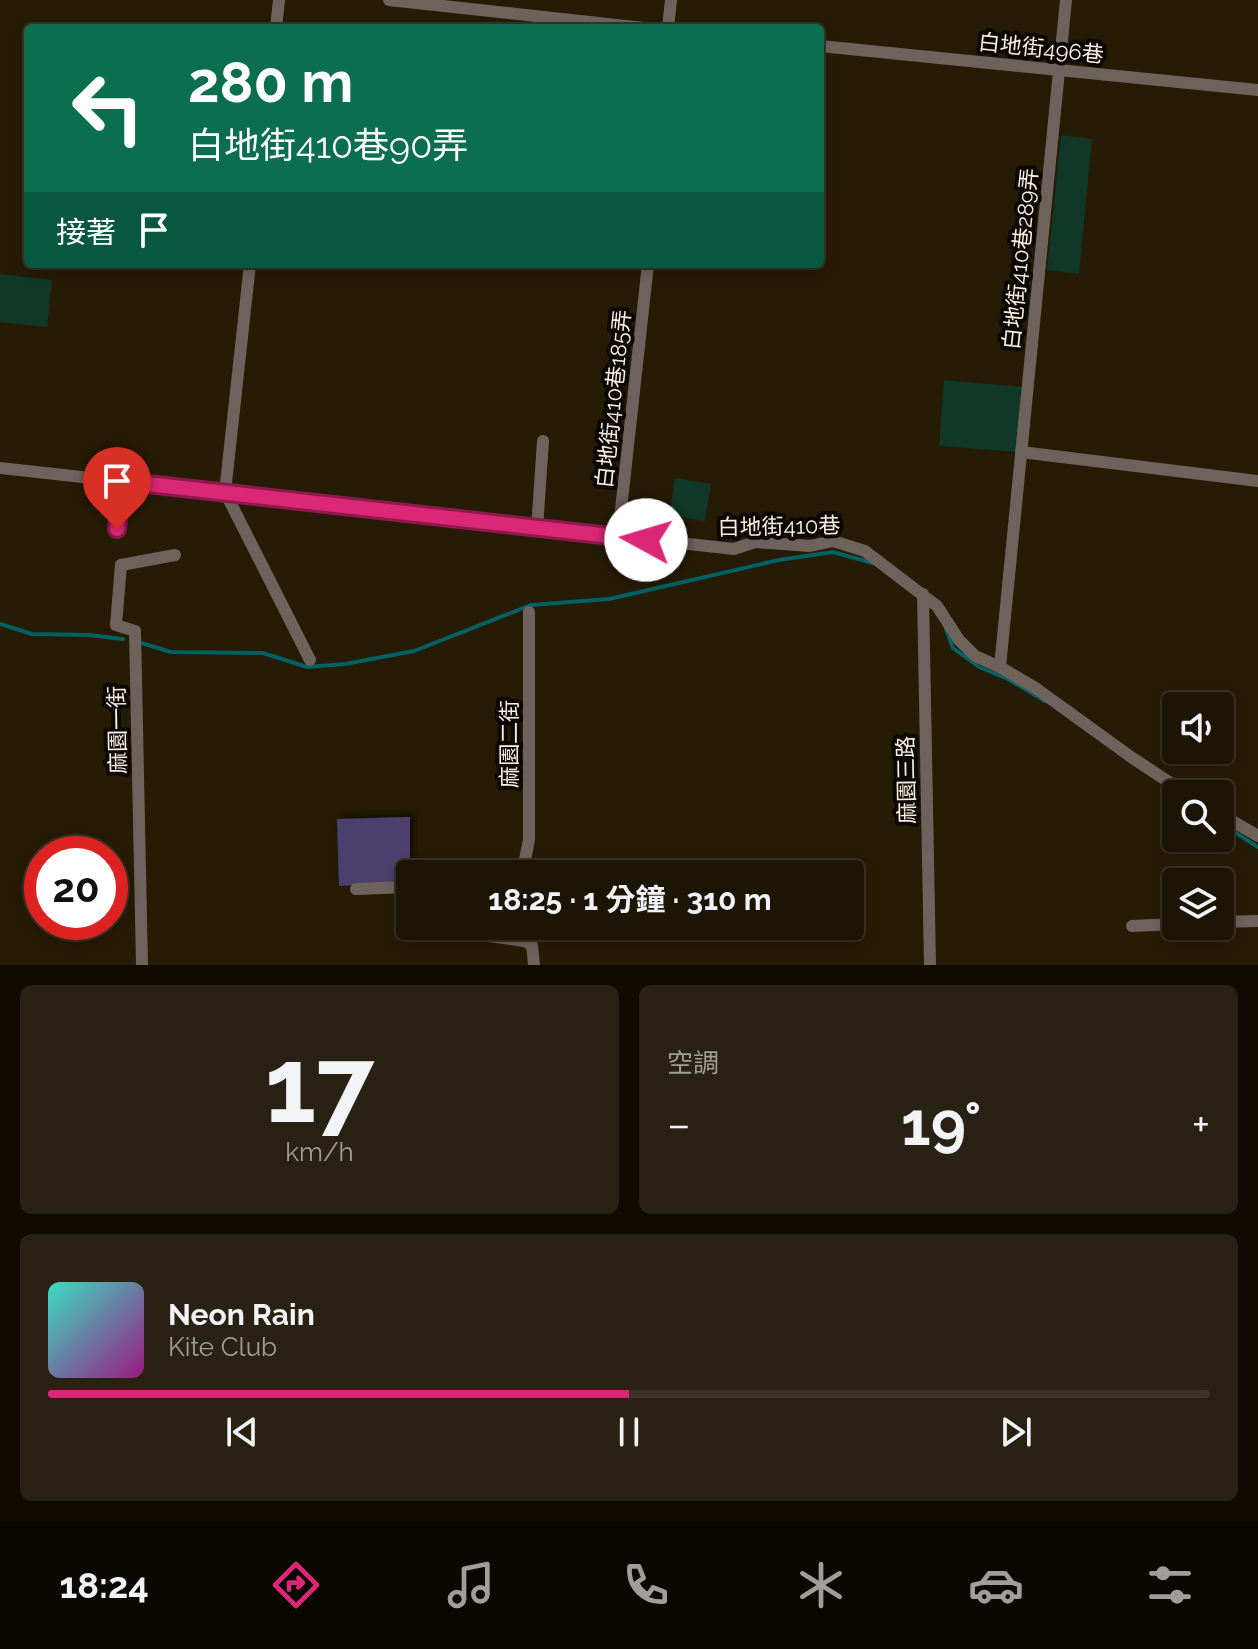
<!DOCTYPE html>
<html lang="zh-TW">
<head>
<meta charset="utf-8">
<style>
  body { margin:0; font-family:Raleway,"Noto Sans TC",sans-serif; background:#292113; color:#f1f3f6; height:100vh; display:flex; flex-direction:column; font-size:30px; white-space:nowrap }
  * { box-sizing:border-box; margin:0 }
  p { font-size:26px; color:#a09e9a }
  .icon { flex:none; width:44px; height:44px; fill:none; stroke:currentColor; stroke-width:2; stroke-linecap:round; stroke-linejoin:round }
  .map { position:relative; height:965px; overflow:hidden }
  .sheet { display:flex; flex-direction:column; gap:20px; padding:20px; background:#0f0b02; flex:1 }
  .sheet>* { flex:none }
  .banner { position:absolute; left:24px; top:24px; width:800px; height:244px; border-radius:8px; box-shadow:0 4px 12px #0003,0 0 0 2px #3a3326; background:#0b6e4f; color:#fff; overflow:hidden }
  .controls { position:absolute; left:1162px; top:692px; display:grid; gap:16px }
  .controls a { display:grid; place-items:center; width:72px; height:72px; border-radius:8px; background:#1c1404; box-shadow:0 4px 12px #0003,0 0 0 2px #3a3326; font-size:40px }
  .speed { position:absolute; left:24px; top:836px; display:flex; gap:16px; font-size:40px; font-weight:700; text-align:center }
  .speed>* { display:grid; place-content:center; width:104px; height:104px; border-radius:50%; background:#1c1404; box-shadow:0 4px 12px #0003,0 0 0 2px #3a3326; line-height:1 }
  .speed .limit { border:12px solid #d22; background:#fff; color:#111 }
  .pin { position:absolute; display:grid; place-items:center; width:68px; height:68px; color:#fff; margin:-82px -34px; border-radius:50% 50% 50% 0; rotate:-45deg; box-shadow:0 0 8px #0007 }
  .pin .icon { rotate:45deg }
  .me { position:absolute; width:88px; margin:-44px; rotate:276deg; stroke-linejoin:round; filter:drop-shadow(0 0 6px #0008) }
  .turn { display:flex; align-items:center; gap:28px; height:168px; padding:0 32px; font-size:36px }
  .turn .icon { width:104px; height:104px; stroke-width:2.5 }
  .turn b { display:block; font-size:56px; line-height:68px }
  .then { display:flex; align-items:center; height:76px; padding:0 32px; background:#0003; gap:16px; font-size:30px }
  .big { font-size:60px; font-weight:700; line-height:1.1 }
  .sheet .tile { flex:1; display:flex; flex-direction:column; justify-content:center; gap:12px; min-width:0; padding:0 28px; border-radius:12px; background:#292113 }
  .sheet .dial { align-items:center; gap:0 }
  .dial b { font-size:104px; line-height:1 }
  .song { display:flex; align-items:center; gap:24px }
  .cover { width:96px; height:96px; border-radius:12px; background:linear-gradient(135deg,hsl(170 70% 55%),hsl(310 70% 35%)) }
  .played { height:8px; border-radius:4px; background:linear-gradient(90deg,#db2777 50%,#3a3326 50%) }
  .keys { display:flex; justify-content:space-around; direction:ltr }
  .heat { display:flex; justify-content:space-between; align-items:center; font-size:44px; direction:ltr }
  .sheet .tiles { flex:1; display:grid; gap:20px; grid-template-columns:1fr 1fr }
  .tile:last-child { grid-column:span 2 }
  .trip { position:absolute; left:396px; top:860px; width:468px; height:80px; border-radius:8px; background:#1c1404; box-shadow:0 4px 12px #0003,0 0 0 2px #3a3326; font-weight:700; line-height:80px; text-align:center }
  .dock { display:flex; height:128px; justify-content:space-around; align-items:center; background:#0b0802; color:#a09e9a }
  .dock .icon { width:56px; height:56px }
  .dock .current { color:#db2777 }
  .dock b { font-size:36px; color:#f1f3f6 }
  .map>svg:first-child { display:block }
</style>
</head>
<body>
<div class="map">
<svg width="1258" height="965" viewBox="0 0 1258 965">
  <defs>
    <filter id="shadow"><feDropShadow dx="3.5" dy="-3.5" stdDeviation="4" flood-color="#0009"/></filter>
  </defs>
  <rect width="100%" height="100%" fill="#261b05"/>
  <g fill="#113728">
    <polygon points="1061,135 1092,139 1079,274 1047,270"/>
    <polygon points="0,274 52,280 47,327 0,322"/>
    <polygon points="944,380 1025,387 1018,452 939,446"/>
    <polygon points="675,478 711,484 705,521 669,515"/>
  </g>
  <g fill="none" stroke-linecap="round" stroke-linejoin="round">
    <g stroke="#016062" stroke-width="4">
      <polyline points="0,624 32,634 89,635 123,639"/>
      <polyline points="946,629 953,648 979,667 1008,679 1045,701"/>
      <polyline points="138,642 171,652 263,653 307,667 345,664 414,651 531,605 609,599 779,560 833,552 873,563"/>
      <polyline points="1220,823 1258,847"/>
    </g>
  </g>
  <polygon fill="#4c406d" filter="url(#shadow)" points="410,817 410,882 339,886 337,819"/>
  <g fill="none" stroke-linecap="round" stroke-linejoin="round">
    <g stroke="#6e625d" stroke-width="12">
      <polyline points="389,0 644,28"/>
      <polyline points="276,28 279,0"/>
      <polyline points="668,28 671,0"/>
      <polyline points="820,46 1258,90"/>
      <polyline points="250,264 225,492 310,660"/>
      <polyline points="1021,452 1258,481"/>
      <polyline points="0,468 734,549 755,542 810,546 833,541 865,551 937,606 959,640 975,656 1000,667 1037,689 1131,757 1187,794"/>
      <polyline points="117,529 121,481"/>
      <polyline points="537,529 543,441"/>
      <polyline points="618,537 648,264"/>
      <polyline points="923,594 930,965"/>
      <polyline points="1000,667 1066,0"/>
      <polyline points="1220,814 1258,836"/>
      <polyline points="522,874 529,840 529,612"/>
      <polyline points="356,889 410,887"/>
      <polyline points="1220,922 1258,921"/>
      <polyline points="481,926 489,936 524,941 532,945 534,965"/>
      <polyline points="1132,926 1176,924"/>
      <polyline points="142,965 135,631 116,625 121,565 175,555"/>
    </g>
  </g>
  <g fill="none" stroke-linecap="round" stroke-linejoin="round">
    <g stroke="#8e194d" stroke-width="20">
      <polyline id="route" points="117,529 121,481 646,540"/>
    </g>
    <use href="#route" stroke="#db2777" stroke-width="14"/>
  </g>
  <g text-anchor="middle" stroke-width="8" stroke-linejoin="round" paint-order="stroke">
    <g font-size="22" fill="#f8f1e3" stroke="#0b0702">
      <text transform="translate(1041 48) rotate(6)" y="8">白地街496巷</text>
      <text transform="translate(1020 259) rotate(-84)" y="8">白地街410巷289弄</text>
      <text transform="translate(613 399) rotate(-84)" y="8">白地街410巷185弄</text>
      <text transform="translate(779 526) rotate(-1)" y="8">白地街410巷</text>
      <text transform="translate(117 730) rotate(-91)" y="8">麻園一街</text>
      <text transform="translate(509 744) rotate(-90)" y="8">麻園二街</text>
      <text transform="translate(906 780) rotate(-91)" y="8">麻園三路</text>
    </g>
  </g>
</svg>
<div class="controls">
<a><svg class="icon" aria-label="sound" viewBox="0 0 24 24"><path d="M4 9h4l5-4v14l-5-4H4zM17 9q2 3 0 6"/></svg></a>
<a><svg class="icon" aria-label="search" viewBox="0 0 24 24"><circle cx="10" cy="10" r="6"/><path d="M15 15l6 6"/></svg></a>
<a><svg class="icon" aria-label="layers" viewBox="0 0 24 24"><path d="M12 4l9 5-9 5-9-5zM3 14l9 5 9-5"/></svg></a>
</div>
<div class="speed"><div class="limit">20</div></div>
<div class="pin" style="left:117px;top:529px;background:#d93025"><svg class="icon" aria-label="arrive" viewBox="0 0 24 24"><path d="M6 21V4h12l-3 4 3 4H6"/></svg></div>
<svg class="me" style="left:646px;top:540px" viewBox="-20 -20 40 40"><circle r="19" fill="#fff"/><path d="M0-13L10 11 0 6-10 11z" fill="#db2777"/></svg>
<div class="trip">18:25 · 1 分鐘 · 310 m</div>
<div class="banner">
<div class="turn"><svg class="icon" aria-label="left" viewBox="0 0 24 24"><path d="M17 20v-9H6M10 6l-5 5 5 5"/></svg><div><b>280 m</b>白地街410巷90弄</div></div>
<div class="then">接著<svg class="icon" aria-label="arrive" viewBox="0 0 24 24"><path d="M6 21V4h12l-3 4 3 4H6"/></svg></div>
</div>
</div>
<section class="sheet">
<div class="tiles">
<div class="tile dial"><b>17</b><p>km/h</p></div>
<div class="tile"><p>空調</p>
<div class="heat"><a>−</a><b class="big">19°</b><a>+</a></div>
</div>
<div class="tile">
<div class="song"><i class="cover"></i><div><b>Neon Rain</b><p>Kite Club</p></div></div>
<div class="played"></div>
<div class="keys"><svg class="icon" aria-label="previous" viewBox="0 0 24 24"><path d="M18 5L8 12l10 7zM5 5v14"/></svg><svg class="icon" aria-label="pause" viewBox="0 0 24 24"><path d="M8 5v14M16 5v14"/></svg><svg class="icon" aria-label="next" viewBox="0 0 24 24"><path d="M6 5l10 7-10 7zM19 5v14"/></svg></div>
</div>
</div>
</section>
<nav class="dock">
<b>18:24</b>
<svg class="icon current" aria-label="directions" viewBox="0 0 24 24"><path d="M12 3l9 9-9 9-9-9zM9 14v-3h6M13 9l2 2-2 2"/></svg>
<svg class="icon" aria-label="music" viewBox="0 0 24 24"><path d="M9 18V5l10-2v13"/><circle cx="6" cy="18" r="3"/><circle cx="16" cy="16" r="3"/></svg>
<svg class="icon" aria-label="phone" viewBox="0 0 24 24"><path d="M5 4h4l2 5-3 2q2 4 5 5l2-3 5 2v4C11 20 4 13 5 4z"/></svg>
<svg class="icon" aria-label="climate" viewBox="0 0 24 24"><path d="M12 3v18M4 7l16 10M4 17L20 7"/></svg>
<svg class="icon" aria-label="car" viewBox="0 0 24 24"><path d="M5 17H2v-5l4-1 3-4h7l3 4 3 1v5h-3M9 17h6M6 11h13"/><circle cx="7" cy="17" r="2"/><circle cx="17" cy="17" r="2"/></svg>
<svg class="icon" aria-label="filters" viewBox="0 0 24 24"><path d="M4 7h16M4 17h16"/><circle cx="9" cy="7" r="2"/><circle cx="15" cy="17" r="2"/></svg>
</nav>
</body>
</html>
